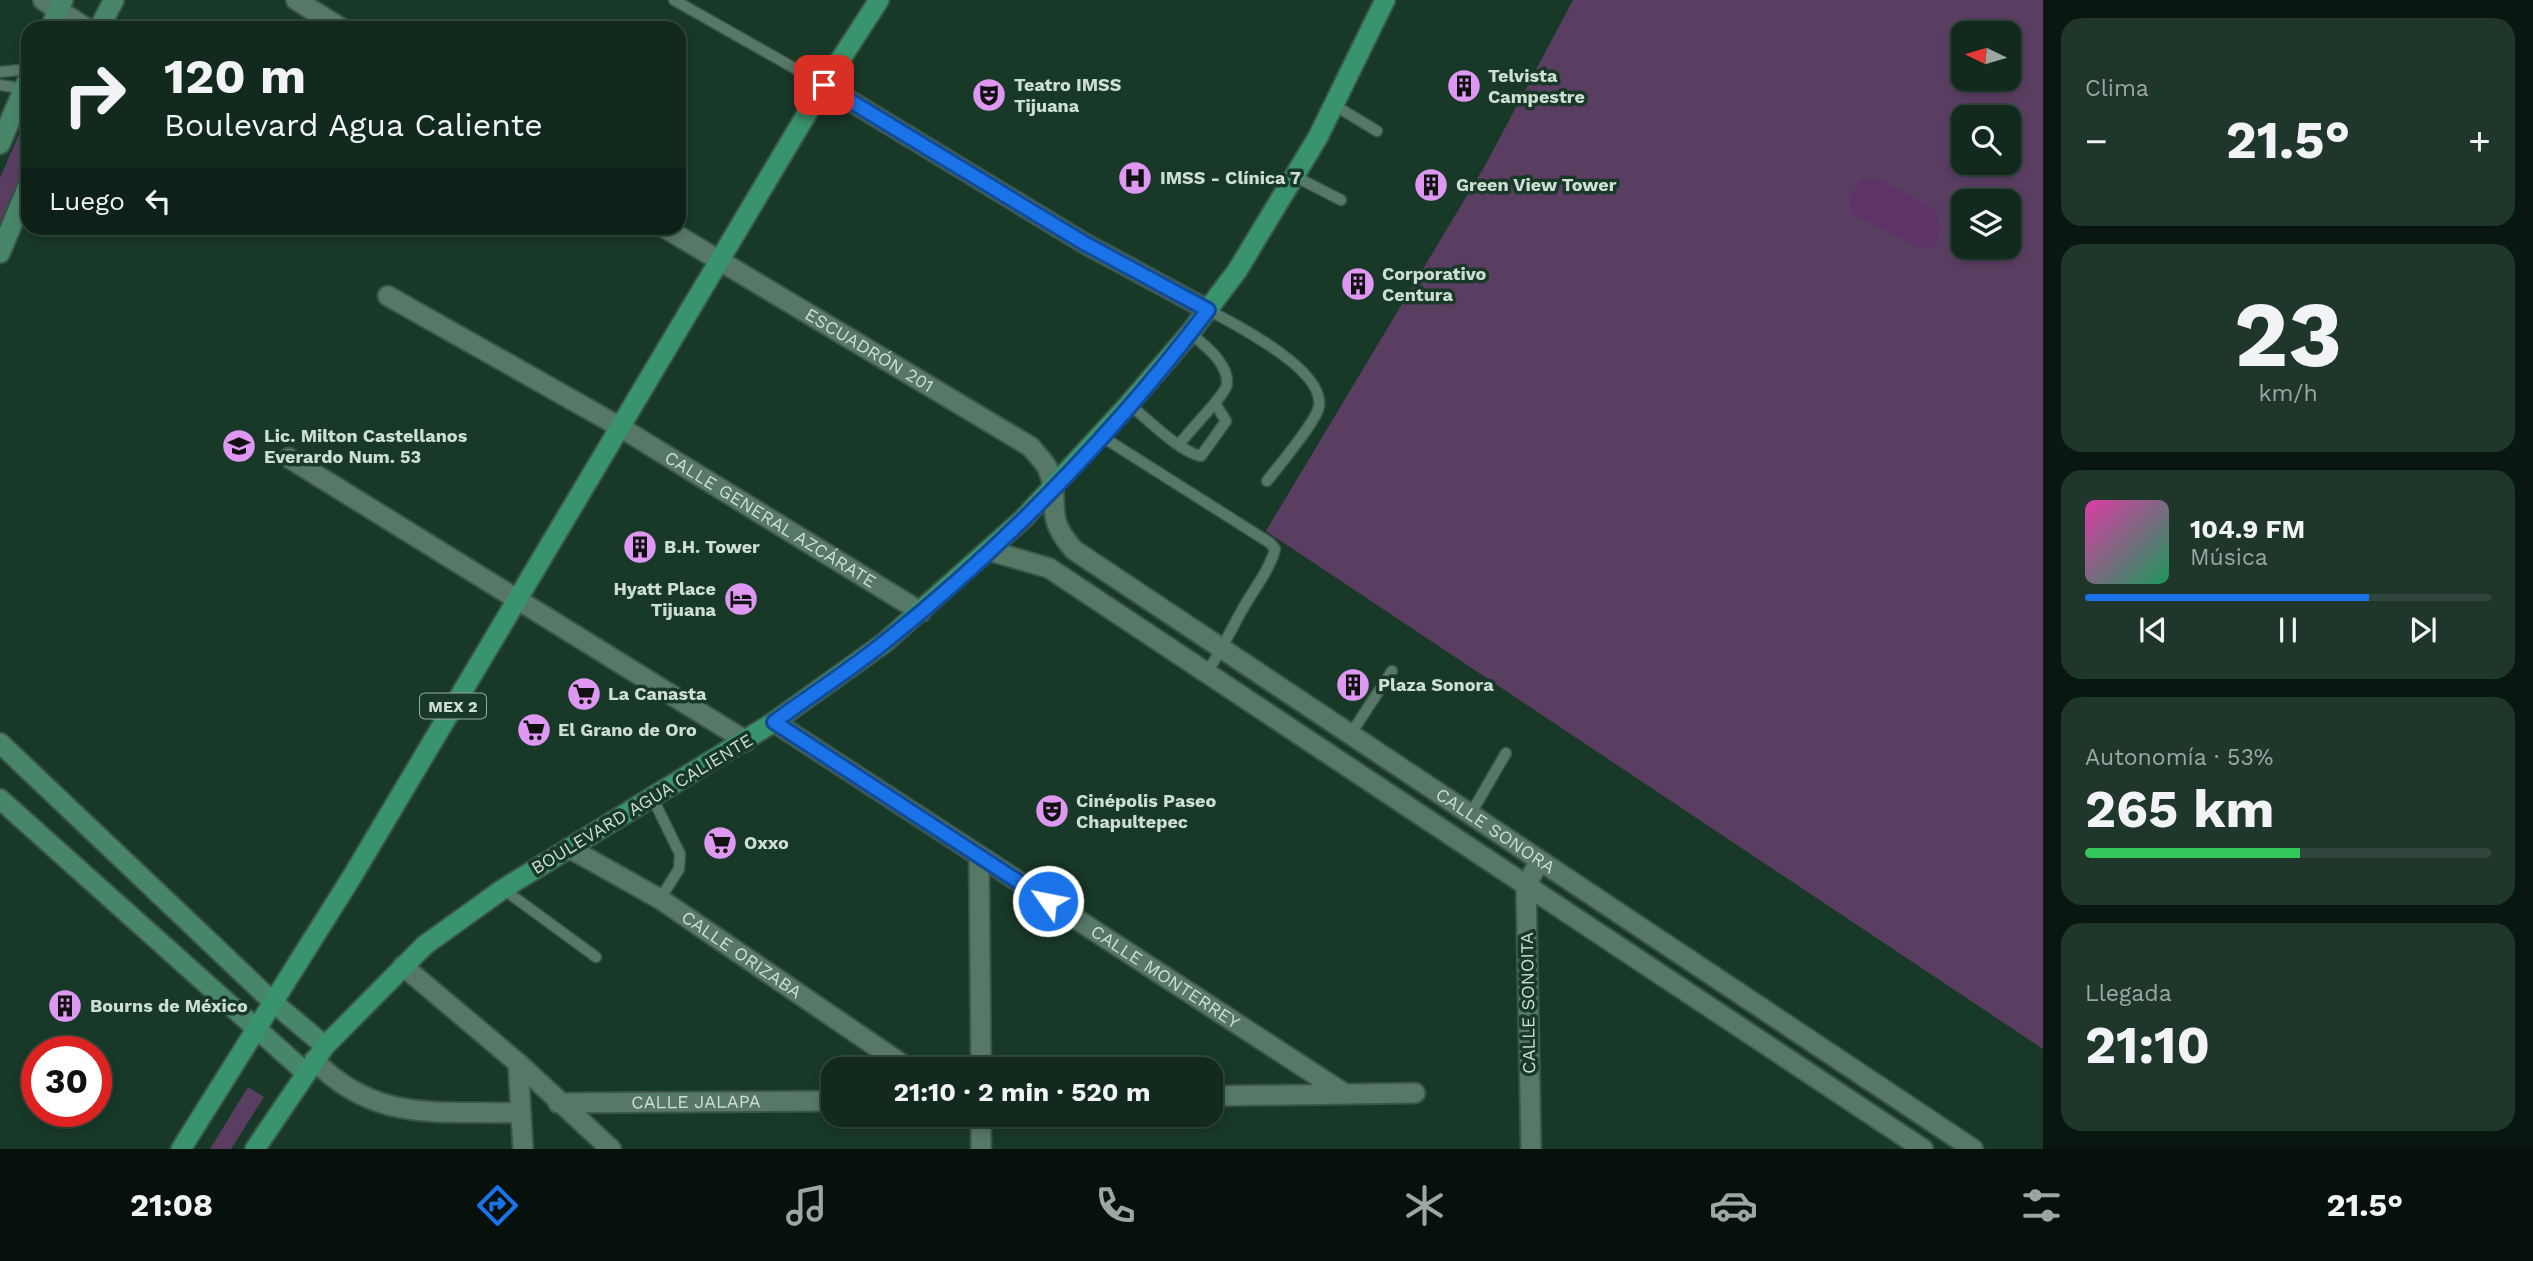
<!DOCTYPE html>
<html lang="es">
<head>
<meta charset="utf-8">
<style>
  body { margin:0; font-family:"Work Sans",sans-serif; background:#1f362b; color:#f1f3f6; height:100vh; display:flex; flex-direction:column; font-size:26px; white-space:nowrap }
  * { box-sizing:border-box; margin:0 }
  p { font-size:23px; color:#9ca7a4 }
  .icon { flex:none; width:38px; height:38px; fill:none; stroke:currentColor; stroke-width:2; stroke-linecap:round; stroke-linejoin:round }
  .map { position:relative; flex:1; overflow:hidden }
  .sheet { display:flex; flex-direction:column; gap:18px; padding:18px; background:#0a1710; width:490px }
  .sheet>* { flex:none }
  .top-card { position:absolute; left:21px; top:21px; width:665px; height:214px; border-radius:21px; box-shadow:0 4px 10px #0003,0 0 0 2px #31463c; background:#122a1e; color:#f1f3f6; overflow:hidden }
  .needle { width:46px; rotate:275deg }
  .tools { position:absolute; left:1951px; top:21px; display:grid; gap:14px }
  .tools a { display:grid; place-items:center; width:70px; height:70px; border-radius:14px; background:#122a1e; box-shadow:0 4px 10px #0003,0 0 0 2px #31463c; font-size:35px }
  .speed { position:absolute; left:21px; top:1036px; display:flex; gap:14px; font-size:35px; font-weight:700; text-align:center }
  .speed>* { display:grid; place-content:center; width:91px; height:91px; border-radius:50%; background:#122a1e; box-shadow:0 4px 10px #0003,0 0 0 2px #31463c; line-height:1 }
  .speed .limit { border:10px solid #d22; background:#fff; color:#111 }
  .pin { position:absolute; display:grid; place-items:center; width:60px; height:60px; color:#fff; margin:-30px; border-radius:14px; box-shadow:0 4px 10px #0006 }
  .me { position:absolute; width:77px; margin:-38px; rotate:303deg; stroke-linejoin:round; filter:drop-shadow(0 0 5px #0008) }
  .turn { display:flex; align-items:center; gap:24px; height:147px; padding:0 28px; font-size:32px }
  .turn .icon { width:91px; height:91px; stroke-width:2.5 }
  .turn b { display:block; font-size:49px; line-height:60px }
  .then { display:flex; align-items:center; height:66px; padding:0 28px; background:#0003; gap:14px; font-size:26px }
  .big { font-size:52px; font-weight:700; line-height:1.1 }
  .sheet .card { flex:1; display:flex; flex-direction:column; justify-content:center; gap:10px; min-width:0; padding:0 24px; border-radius:21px; background:#1f362b }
  .sheet .dial { align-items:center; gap:0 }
  .dial b { font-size:91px; line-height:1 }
  .song { display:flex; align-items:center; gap:21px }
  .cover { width:84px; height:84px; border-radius:10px; background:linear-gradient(135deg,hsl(320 70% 55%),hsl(150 70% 35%)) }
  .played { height:7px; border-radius:4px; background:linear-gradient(90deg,#1a73e8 70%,#31463c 70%) }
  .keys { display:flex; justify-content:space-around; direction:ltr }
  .heat { display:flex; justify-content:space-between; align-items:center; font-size:38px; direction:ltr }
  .charge { height:10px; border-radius:5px; background:linear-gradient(90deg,#34c759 53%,#31463c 0) }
  .trip { position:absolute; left:821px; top:1057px; width:402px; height:70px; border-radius:21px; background:#122a1e; box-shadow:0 4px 10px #0003,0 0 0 2px #31463c; font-weight:700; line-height:70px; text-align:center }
  .tab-bar { display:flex; height:112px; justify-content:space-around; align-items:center; background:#07110c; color:#9ca7a4 }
  .tab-bar .icon { width:49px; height:49px }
  .tab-bar .selected { color:#1a73e8 }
  .tab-bar b { font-size:32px; color:#f1f3f6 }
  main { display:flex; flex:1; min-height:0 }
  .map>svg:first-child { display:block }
</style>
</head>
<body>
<main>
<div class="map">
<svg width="2043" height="1149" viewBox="0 0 2043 1149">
  <rect width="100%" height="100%" fill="#183828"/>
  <g fill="#5a3e62" fill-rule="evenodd">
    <path d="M1573 0H2043V1049L1266 531 1487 162ZM1964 33H2009V79H1964ZM1964 117H2009V163H1964ZM1964 201H2009V247H1964Z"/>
    <polygon points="28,113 28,157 0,223 0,178"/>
    <polygon points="248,1087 264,1097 231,1149 210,1149"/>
  </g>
  <path fill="#5d3368" d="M1866 178 1879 179 1934 209C1941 223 1943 236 1932 248H1919L1851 213 1849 200 1860 180Z"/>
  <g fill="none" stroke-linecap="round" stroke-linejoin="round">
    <g stroke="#395548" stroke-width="13">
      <g id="service">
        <polyline points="674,0 824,85"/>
        <polyline points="0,72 28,69"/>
        <polyline points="0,85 24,89"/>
        <polyline points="1334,105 1377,131"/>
        <polyline points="1294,176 1341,200"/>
        <path d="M1208 310C1235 324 1331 373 1318 410 1311 428 1280 464 1267 481"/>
        <path d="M1190 333C1203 344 1229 363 1227 384 1226 390 1219 398 1215 403"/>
        <path d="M1129 404C1146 418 1181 453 1201 456L1226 421 1215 403 1179 444"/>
        <path d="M1101 436 1270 543 1275 549C1269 572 1252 591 1241 612 1229 633 1221 653 1206 673"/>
        <polyline points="1350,735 1392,671"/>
        <polyline points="652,797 680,854 679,869 660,899"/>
        <polyline points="1470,815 1506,753"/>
        <polyline points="503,889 596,957"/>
      </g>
    </g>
    <g stroke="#395548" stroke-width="23">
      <g id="minor">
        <polyline points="43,0 86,28"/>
        <polyline points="824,85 1084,243 1208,310"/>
        <path id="s1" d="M388 296 620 427 921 612"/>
        <polyline points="289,458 746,741"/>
        <path id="s2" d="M774 722 1345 1094"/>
        <path id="s3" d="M569 848 660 899 909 1069"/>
        <polyline points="979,856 981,1069"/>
        <path d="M314 1060C376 1124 439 1110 521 1113"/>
        <polyline points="518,1063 523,1149"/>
        <polyline points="1211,1096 1415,1093"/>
        <path id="s4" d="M558 1103 833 1101"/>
        <polyline points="981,1115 981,1149"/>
        <polyline points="1531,1149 1526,885 1540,861"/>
      </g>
    </g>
    <g stroke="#395548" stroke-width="23">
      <g id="tertiary">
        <polyline points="296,0 341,28"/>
        <path id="s5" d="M665 228 1031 447C1036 454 1044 461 1048 469 1062 505 1042 514 1074 550L1973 1149"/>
        <polyline points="990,551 1049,568 1923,1149"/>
        <polyline points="403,966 518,1063 611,1149"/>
      </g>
    </g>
    <g stroke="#395548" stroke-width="23">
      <g id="secondary">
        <polyline points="50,28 63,0"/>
        <polyline points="99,28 114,0"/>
        <polyline points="0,144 28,79"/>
        <polyline points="0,253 28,186"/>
        <polyline points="0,743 274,1003 325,1046"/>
        <polyline points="0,799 305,1072"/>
      </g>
    </g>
    <g stroke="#395548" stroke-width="23">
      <g id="primary">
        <polyline points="181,1149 353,875 824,85 879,0"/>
        <polyline points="255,1149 325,1046 425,945 503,889 774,722 884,643 1023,519 1129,404 1190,333 1237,271 1318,137 1385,0"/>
      </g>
    </g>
    <use href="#service" stroke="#577866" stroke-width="10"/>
    <use href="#minor" stroke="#577866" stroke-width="19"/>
    <use href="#tertiary" stroke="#577866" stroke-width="19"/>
    <use href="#secondary" stroke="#488669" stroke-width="19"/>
    <use href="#primary" stroke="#39936d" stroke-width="19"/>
  </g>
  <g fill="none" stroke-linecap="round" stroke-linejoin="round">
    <g stroke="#114b97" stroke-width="18">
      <path id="route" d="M824 85 1084 243 1208 310C1115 432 1006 545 886 641 850 670 811 695 774 722L1048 901"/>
    </g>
    <use href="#route" stroke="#1a73e8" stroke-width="12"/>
  </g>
  <defs>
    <g id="building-disc" transform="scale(1.75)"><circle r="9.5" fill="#df98f2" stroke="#183828"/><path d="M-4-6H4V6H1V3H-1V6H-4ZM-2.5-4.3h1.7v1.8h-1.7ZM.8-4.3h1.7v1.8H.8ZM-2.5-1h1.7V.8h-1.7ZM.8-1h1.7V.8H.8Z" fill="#111"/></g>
    <g id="theatre-disc" transform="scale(1.75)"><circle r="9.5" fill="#df98f2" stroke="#183828"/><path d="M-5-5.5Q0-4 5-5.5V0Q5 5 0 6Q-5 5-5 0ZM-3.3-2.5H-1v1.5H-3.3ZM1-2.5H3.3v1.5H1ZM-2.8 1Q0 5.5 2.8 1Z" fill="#111"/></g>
    <g id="hospital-disc" transform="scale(1.75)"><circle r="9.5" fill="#df98f2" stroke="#183828"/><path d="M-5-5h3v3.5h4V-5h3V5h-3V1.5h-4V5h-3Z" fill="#111"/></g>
    <g id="school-disc" transform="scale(1.75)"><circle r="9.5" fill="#df98f2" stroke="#183828"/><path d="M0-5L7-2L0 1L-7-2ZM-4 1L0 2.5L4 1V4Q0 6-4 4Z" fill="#111"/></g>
    <g id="hotel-disc" transform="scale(1.75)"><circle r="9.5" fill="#df98f2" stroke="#183828"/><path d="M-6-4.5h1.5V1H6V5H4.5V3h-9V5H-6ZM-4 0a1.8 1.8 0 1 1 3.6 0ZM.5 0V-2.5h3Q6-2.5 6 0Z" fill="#111"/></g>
    <g id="supermarket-disc" transform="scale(1.75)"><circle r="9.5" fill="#df98f2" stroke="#183828"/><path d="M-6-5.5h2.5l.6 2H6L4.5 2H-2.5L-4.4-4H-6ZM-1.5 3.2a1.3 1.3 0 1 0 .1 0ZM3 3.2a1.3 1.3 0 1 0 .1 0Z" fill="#111"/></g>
  </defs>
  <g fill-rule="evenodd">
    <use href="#building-disc" x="1464" y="86"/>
    <use href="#theatre-disc" x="989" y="95"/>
    <use href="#hospital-disc" x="1135" y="178"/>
    <use href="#building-disc" x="1431" y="185"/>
    <use href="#building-disc" x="1358" y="284"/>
    <use href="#school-disc" x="239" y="446"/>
    <use href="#building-disc" x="640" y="547"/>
    <use href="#hotel-disc" x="741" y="599"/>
    <use href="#building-disc" x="1353" y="685"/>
    <use href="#supermarket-disc" x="584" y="694"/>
    <use href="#supermarket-disc" x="534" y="730"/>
    <use href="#theatre-disc" x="1052" y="811"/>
    <use href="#supermarket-disc" x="720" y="843"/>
    <use href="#building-disc" x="65" y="1006"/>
  </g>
  <g text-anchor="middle" stroke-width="7" stroke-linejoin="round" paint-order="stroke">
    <rect fill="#183828" stroke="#97ada1" stroke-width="2" x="420" y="693.5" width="66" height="25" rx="5"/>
    <g font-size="16" font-weight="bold" fill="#cddfd5">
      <text x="453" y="712">MEX 2</text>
    </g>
    <g font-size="18" font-weight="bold" fill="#cddfd5" stroke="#183828" text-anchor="start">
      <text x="1488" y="82">Telvista<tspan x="1488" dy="21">Campestre</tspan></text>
      <text x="1014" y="91">Teatro IMSS<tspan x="1014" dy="21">Tijuana</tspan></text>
      <text x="1160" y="184">IMSS - Clínica 7</text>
      <text x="1456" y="191">Green View Tower</text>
      <text x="1382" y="280">Corporativo<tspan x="1382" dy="21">Centura</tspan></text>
      <text x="264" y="442">Lic. Milton Castellanos<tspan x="264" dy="21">Everardo Num. 53</tspan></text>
      <text x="664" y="553">B.H. Tower</text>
      <text x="716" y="595" text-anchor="end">Hyatt Place<tspan x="716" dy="21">Tijuana</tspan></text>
      <text x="1378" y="691">Plaza Sonora</text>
      <text x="608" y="700">La Canasta</text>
      <text x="558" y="736">El Grano de Oro</text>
      <text x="1076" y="807">Cinépolis Paseo<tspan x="1076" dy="21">Chapultepec</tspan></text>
      <text x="744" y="849">Oxxo</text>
      <text x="90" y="1012">Bourns de México</text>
    </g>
    <g font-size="18" fill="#cddfd5" stroke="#183828">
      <text dy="6" stroke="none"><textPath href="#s5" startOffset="238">ESCUADRÓN 201</textPath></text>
      <text dy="6" stroke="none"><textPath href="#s1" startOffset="443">CALLE GENERAL AZCÁRATE</textPath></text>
      <text transform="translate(642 804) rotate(-31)" y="6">BOULEVARD AGUA CALIENTE</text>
      <text dy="6" stroke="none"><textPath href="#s5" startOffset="1048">CALLE SONORA</textPath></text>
      <text dy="6" stroke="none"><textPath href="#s3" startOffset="203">CALLE ORIZABA</textPath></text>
      <text dy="6" stroke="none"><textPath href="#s2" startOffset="467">CALLE MONTERREY</textPath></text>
      <text transform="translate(1528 1003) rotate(-91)" y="6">CALLE SONOITA</text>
      <text dy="6" stroke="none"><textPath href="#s4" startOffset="138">CALLE JALAPA</textPath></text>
    </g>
  </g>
</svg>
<div class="tools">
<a><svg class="needle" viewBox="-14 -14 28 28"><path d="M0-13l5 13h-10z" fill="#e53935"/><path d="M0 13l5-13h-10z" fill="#9ca7a4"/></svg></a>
<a><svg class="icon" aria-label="search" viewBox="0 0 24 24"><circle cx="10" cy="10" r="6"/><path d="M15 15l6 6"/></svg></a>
<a><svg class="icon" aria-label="layers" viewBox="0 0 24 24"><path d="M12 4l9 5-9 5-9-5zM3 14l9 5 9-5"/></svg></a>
</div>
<div class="speed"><div class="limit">30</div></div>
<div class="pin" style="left:824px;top:85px;background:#d93025"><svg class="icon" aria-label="arrive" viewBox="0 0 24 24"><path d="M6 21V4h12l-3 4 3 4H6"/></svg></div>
<svg class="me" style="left:1048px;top:901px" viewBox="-20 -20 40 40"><circle r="17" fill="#1a73e8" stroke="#fff" stroke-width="3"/><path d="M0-11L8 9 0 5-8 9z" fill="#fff"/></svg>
<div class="trip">21:10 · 2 min · 520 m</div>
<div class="top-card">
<div class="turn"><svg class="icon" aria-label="right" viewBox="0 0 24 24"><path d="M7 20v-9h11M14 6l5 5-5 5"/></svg><div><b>120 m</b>Boulevard Agua Caliente</div></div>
<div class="then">Luego<svg class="icon" aria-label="left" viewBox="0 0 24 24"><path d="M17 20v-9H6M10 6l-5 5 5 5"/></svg></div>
</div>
</div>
<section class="sheet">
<div class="card"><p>Clima</p>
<div class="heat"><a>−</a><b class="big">21.5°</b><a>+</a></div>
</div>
<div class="card dial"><b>23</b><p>km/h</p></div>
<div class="card">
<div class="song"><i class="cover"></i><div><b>104.9 FM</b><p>Música</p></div></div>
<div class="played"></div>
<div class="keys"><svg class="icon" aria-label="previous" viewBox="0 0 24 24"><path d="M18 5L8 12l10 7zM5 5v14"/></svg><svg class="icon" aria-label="pause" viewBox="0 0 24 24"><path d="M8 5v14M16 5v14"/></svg><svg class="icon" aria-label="next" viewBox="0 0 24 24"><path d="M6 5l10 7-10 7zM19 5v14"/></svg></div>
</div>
<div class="card"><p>Autonomía · 53%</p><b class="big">265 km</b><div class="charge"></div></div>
<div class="card"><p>Llegada</p><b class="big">21:10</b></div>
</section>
</main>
<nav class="tab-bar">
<b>21:08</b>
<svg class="icon selected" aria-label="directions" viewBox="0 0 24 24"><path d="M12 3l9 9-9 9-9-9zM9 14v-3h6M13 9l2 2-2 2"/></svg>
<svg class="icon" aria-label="music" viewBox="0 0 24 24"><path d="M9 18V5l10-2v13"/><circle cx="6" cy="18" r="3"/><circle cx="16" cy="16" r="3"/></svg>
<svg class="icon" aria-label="phone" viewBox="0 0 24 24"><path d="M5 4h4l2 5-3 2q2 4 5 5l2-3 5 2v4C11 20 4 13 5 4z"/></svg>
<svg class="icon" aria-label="climate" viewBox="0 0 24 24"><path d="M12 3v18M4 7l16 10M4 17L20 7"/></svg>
<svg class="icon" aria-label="car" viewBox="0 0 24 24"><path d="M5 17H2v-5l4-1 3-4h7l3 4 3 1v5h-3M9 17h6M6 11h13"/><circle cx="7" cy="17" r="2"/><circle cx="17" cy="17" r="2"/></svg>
<svg class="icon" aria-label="filters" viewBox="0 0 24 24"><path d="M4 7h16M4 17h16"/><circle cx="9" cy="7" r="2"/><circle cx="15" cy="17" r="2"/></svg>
<b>21.5°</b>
</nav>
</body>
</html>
